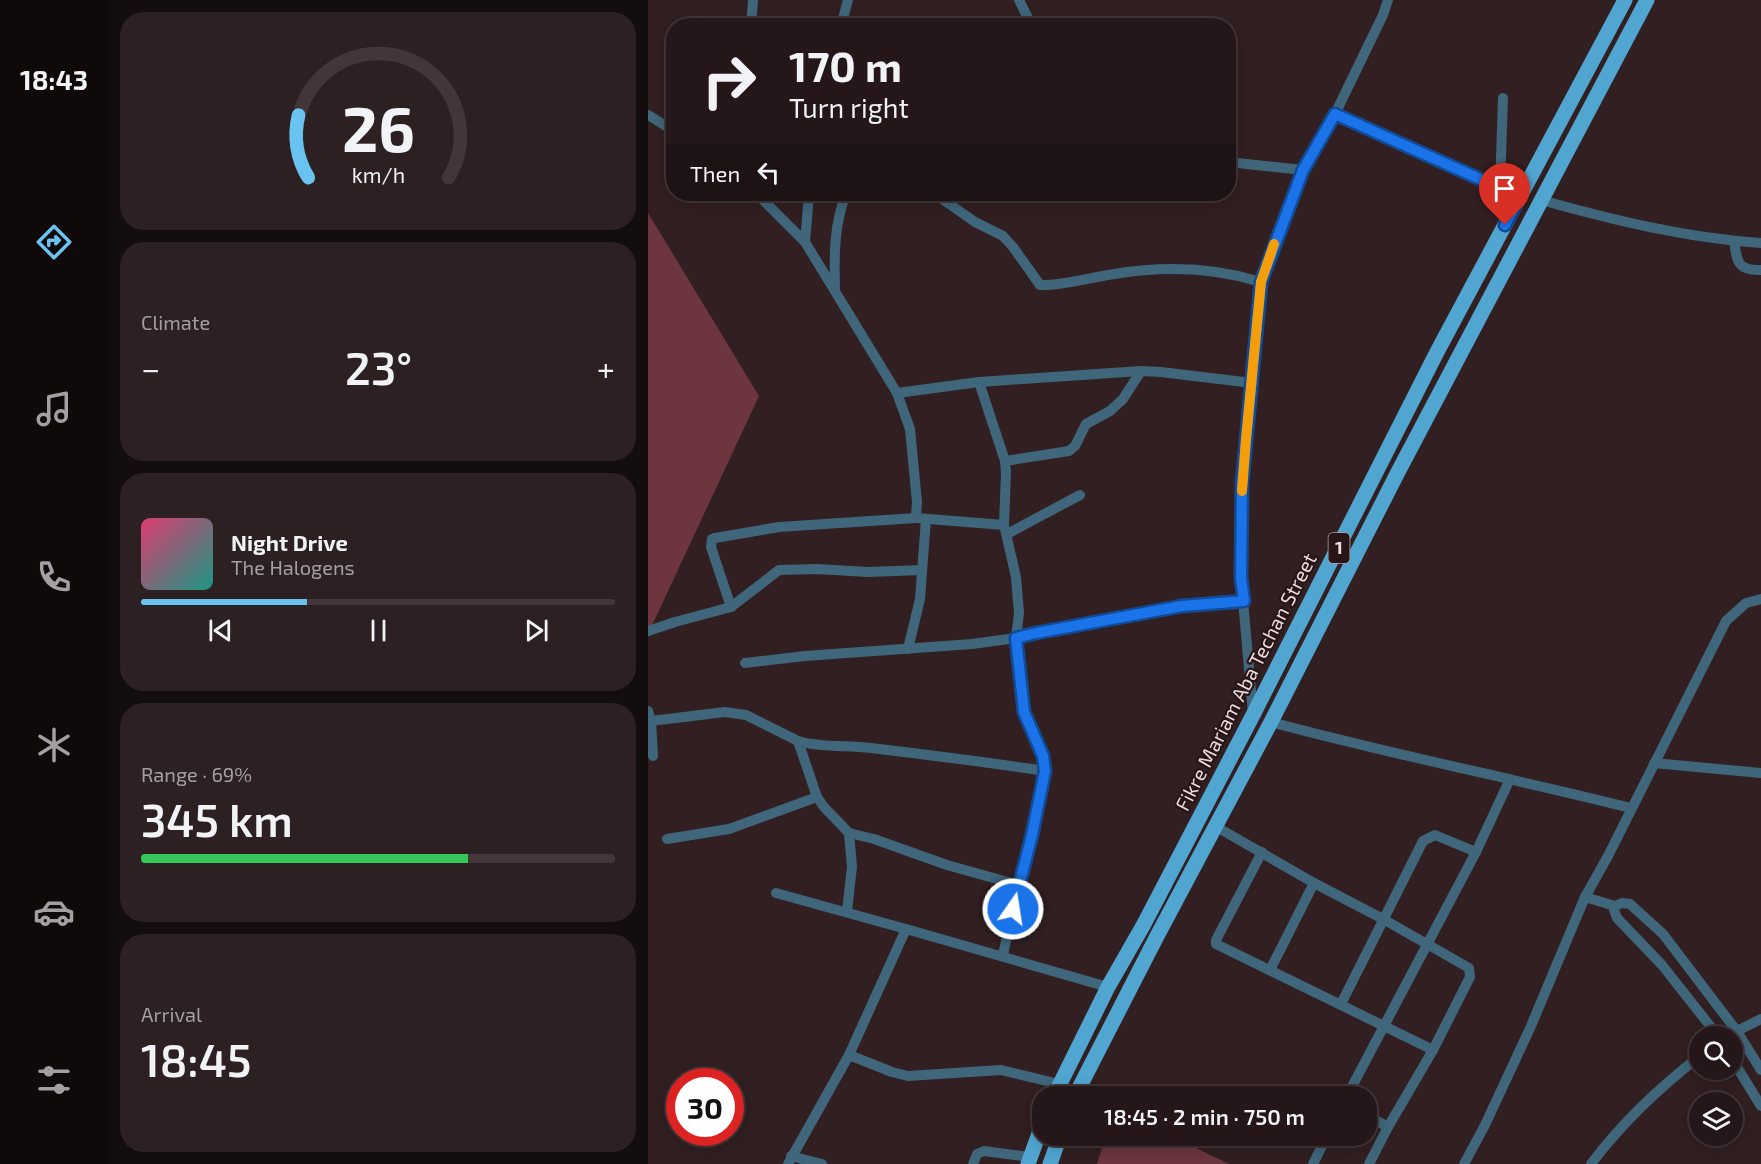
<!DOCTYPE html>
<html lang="en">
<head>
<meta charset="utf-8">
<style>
  body { margin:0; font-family:"Exo 2",sans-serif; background:#2d2022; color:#f1f3f6; height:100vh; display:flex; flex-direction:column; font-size:22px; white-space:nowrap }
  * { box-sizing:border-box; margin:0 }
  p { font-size:20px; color:#a39fa2 }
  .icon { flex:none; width:33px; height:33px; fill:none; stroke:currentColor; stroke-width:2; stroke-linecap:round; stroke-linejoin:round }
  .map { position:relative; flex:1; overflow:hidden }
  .panel { display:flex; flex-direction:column; gap:12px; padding:12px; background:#140d0e; width:540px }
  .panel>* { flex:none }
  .top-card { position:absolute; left:18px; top:18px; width:570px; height:183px; border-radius:24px; box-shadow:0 3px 15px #0003,0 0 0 2px #423638; background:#251719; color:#f1f3f6; overflow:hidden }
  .tools { position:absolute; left:1041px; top:1026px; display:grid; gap:12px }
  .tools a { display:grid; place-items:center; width:54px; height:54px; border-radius:50%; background:#251719; box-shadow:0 3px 15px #0003,0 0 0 2px #423638; font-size:30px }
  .speed { position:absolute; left:18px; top:1068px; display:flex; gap:12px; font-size:30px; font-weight:700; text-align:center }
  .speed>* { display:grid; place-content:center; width:78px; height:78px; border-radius:50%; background:#251719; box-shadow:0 3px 15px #0003,0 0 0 2px #423638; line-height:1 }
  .speed .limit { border:9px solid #d22; background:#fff; color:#111 }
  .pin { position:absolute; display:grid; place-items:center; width:51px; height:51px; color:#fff; margin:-62px -26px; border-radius:50% 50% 50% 0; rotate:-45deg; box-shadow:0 0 6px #0007 }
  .pin .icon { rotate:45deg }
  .me { position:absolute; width:66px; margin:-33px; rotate:13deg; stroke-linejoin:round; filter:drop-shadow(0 0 4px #0008) }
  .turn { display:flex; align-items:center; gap:21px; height:126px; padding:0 24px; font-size:27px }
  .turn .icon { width:78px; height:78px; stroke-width:2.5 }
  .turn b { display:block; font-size:42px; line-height:51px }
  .then { display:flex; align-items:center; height:57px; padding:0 24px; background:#0003; gap:12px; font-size:22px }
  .big { font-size:45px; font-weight:600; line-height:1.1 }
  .panel .widget { flex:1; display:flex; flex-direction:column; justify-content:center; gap:9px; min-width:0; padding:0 21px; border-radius:24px; background:#2d2022 }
  .panel .dial { align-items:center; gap:0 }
  .dial svg { height:156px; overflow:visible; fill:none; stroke:#423638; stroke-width:7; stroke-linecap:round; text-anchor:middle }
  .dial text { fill:#f1f3f6; stroke:none }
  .song { display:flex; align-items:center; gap:18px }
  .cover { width:72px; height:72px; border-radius:9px; background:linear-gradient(135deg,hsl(340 70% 55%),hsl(170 70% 35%)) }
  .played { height:6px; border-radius:3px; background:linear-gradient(90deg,#69c3f1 35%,#423638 35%) }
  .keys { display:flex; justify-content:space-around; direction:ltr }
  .heat { display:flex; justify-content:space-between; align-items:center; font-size:33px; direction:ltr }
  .charge { height:9px; border-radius:4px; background:linear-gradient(90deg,#34c759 69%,#423638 0) }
  .trip { position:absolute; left:384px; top:1086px; width:345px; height:60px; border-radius:24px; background:#251719; box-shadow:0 3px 15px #0003,0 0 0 2px #423638; font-weight:600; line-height:60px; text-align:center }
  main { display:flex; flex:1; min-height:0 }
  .tabs { display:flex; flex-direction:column; width:108px; justify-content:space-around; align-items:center; background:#0f090a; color:#a39fa2 }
  .tabs .icon { width:42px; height:42px }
  .tabs .selected { color:#69c3f1 }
  .tabs b { font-size:27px; color:#f1f3f6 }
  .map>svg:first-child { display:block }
</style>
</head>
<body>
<main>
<nav class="tabs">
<b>18:43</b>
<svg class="icon selected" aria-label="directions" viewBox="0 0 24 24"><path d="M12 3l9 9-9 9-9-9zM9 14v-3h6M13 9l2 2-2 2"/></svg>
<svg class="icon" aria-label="music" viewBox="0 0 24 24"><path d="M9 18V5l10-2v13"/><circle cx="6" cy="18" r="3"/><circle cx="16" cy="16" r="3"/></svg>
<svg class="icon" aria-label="phone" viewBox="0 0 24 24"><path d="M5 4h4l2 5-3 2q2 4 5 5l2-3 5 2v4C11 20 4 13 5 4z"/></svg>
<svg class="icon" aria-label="climate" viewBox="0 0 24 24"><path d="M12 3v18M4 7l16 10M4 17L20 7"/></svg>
<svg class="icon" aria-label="car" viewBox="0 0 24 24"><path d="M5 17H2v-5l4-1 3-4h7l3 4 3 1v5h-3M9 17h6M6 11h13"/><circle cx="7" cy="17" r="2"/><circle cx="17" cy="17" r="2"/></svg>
<svg class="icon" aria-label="filters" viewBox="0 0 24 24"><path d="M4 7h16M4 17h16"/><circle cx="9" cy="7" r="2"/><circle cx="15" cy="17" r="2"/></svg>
</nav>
<section class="panel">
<div class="widget dial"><svg viewBox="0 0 100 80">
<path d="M14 69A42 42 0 1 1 86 69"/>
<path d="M14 69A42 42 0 0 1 9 37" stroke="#69c3f1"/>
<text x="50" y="56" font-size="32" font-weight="700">26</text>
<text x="50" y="72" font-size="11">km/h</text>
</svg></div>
<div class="widget"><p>Climate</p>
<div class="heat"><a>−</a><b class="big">23°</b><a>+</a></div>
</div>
<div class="widget">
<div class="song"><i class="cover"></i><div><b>Night Drive</b><p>The Halogens</p></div></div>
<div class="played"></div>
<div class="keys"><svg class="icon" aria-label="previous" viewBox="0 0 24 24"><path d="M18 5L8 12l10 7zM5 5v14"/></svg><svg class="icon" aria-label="pause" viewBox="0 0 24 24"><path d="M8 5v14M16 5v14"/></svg><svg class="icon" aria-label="next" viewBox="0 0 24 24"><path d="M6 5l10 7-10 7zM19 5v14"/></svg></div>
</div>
<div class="widget"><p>Range · 69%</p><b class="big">345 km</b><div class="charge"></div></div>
<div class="widget"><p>Arrival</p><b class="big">18:45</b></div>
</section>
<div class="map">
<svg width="1113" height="1164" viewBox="0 0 1113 1164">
  <rect width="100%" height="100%" fill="#311f21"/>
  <g fill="#6d363e">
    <polygon points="0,213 111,396 0,634"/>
    <polygon points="458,1136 523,1136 581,1164 449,1164"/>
  </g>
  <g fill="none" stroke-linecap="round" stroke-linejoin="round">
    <g stroke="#3f667a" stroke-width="10">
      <polyline points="371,0 384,26"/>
      <polyline points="103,26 105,0"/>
      <polyline points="193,26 200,0"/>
      <polyline points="687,114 872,197"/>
      <polyline points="0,115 26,131"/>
      <polyline points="580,162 655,170"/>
      <polyline points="852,188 855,98"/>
      <polyline points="109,194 157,242 249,393 262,429 269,502 268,518 356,525 368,577 371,613 368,638 377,712 395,756 397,771 384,835 370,885 355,955"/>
      <path d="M287 194 327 222 355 236 365 247 392 285C413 286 444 277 466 274 515 266 565 267 613 282"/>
      <path d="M893 200C965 220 1038 238 1113 243"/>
      <path d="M1086 241C1089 261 1089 271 1113 270"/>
      <polyline points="157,242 161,194"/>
      <path d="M187 288C186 256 186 224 198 194"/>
      <polyline points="331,382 357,461 358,473 356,525"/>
      <polyline points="249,393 331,382 493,371 513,372 604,383"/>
      <polyline points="357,461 421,451 427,446 438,424 462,411 475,399 493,371"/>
      <polyline points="359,534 432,495"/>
      <polyline points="83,607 63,547 64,539 67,538 131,527 268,518"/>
      <polyline points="0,631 27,622 83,607 131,570 169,569 220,572 274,570"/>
      <polyline points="260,649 272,599 278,519"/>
      <polyline points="97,663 157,656 324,644 368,638 534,607 596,601"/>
      <polyline points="0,711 3,721 5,756"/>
      <polyline points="605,714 593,578 594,484 613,282 655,170 687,114 735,15 740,0"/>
      <polyline points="3,721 77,712 98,715 150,741 169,797 176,807 201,833 204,867 199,911"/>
      <path d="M623 722C742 754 863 778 983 808"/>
      <path d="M150 741C173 748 199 745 223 748 281 755 339 762 397 771"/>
      <polyline points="1006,763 1113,773"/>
      <polyline points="567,826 666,883 735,919 821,968 822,977 785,1050 740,1127 721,1164"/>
      <polyline points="201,833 226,839 299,865 370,885"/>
      <polyline points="19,839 81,829 169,797"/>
      <polyline points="614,852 568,940 568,944 785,1050"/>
      <polyline points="128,893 258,929"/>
      <polyline points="937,897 967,906 974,903 982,904 1015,934 1088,1030 1113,1070"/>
      <polyline points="967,906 966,910 969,918 1014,965 1070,1036"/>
      <polyline points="622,970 666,883"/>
      <polyline points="693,1004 775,841 787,835 828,852"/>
      <polyline points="1079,1036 1113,1019"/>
      <polyline points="201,1055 244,1072 260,1076 353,1070 411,1084"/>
      <polyline points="1084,1059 1113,1106"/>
      <polyline points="699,1096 828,852 862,779"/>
      <polyline points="718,1115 740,1127"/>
      <polyline points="143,1156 174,1164"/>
      <polyline points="140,1164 201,1055 258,929 460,987"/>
      <polyline points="325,1164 329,1154 336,1151 382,1157"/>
      <polyline points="665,1164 679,1136"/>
      <polyline points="816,1164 837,1125 883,1026 937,897 960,856 1078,621 1098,603 1113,599"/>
      <path d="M943 1164C973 1124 1012 1087 1052 1056"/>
    </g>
    <g stroke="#50a6d1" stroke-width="15">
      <polyline points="406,1096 460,987 496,924 605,715 789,352 977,0"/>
      <polyline points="427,1096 508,938 623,722 750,472 999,0"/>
      <polyline points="380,1164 394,1125"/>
      <polyline points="402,1164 412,1136"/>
    </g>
  </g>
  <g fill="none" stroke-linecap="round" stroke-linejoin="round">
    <g stroke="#114b97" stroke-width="15">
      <polyline id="route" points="365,909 384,835 397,771 395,756 376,712 368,638 388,633 534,606 596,601 593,578 594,484 613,282 655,170 687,114 872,197 857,225"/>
    </g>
    <use href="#route" stroke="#1a73e8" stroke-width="10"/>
    <polyline stroke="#f59e0b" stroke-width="10" points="594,491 598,439 613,282 626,244"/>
  </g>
  <g text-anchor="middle" stroke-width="4.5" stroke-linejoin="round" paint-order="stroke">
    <rect fill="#271518" stroke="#afa0a2" stroke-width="1.5" x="680.5" y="533" width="21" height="30" rx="4.5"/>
    <g font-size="18" font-weight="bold" fill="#e9dcdd">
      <text x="691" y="554">1</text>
    </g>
    <g font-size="20" fill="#e9dcdd" stroke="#271518">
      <text transform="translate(598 682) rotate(-63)" y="7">Fikre Mariam Aba Techan Street</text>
    </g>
  </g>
</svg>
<div class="tools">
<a><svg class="icon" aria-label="search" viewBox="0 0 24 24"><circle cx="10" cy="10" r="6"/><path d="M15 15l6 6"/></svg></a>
<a><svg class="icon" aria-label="layers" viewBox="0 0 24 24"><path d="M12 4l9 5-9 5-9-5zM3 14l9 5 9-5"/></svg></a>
</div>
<div class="speed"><div class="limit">30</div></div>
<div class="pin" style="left:857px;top:225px;background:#d93025"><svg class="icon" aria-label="arrive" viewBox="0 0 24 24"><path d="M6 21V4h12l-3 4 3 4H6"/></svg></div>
<svg class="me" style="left:365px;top:909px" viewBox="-20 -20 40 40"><circle r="17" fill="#1a73e8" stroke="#fff" stroke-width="3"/><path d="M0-11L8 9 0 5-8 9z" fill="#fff"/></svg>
<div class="trip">18:45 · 2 min · 750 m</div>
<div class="top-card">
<div class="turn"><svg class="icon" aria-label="right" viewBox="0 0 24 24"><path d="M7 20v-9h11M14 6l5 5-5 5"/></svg><div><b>170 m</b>Turn right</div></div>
<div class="then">Then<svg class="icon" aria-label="left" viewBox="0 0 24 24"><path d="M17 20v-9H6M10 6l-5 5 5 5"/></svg></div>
</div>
</div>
</main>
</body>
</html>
